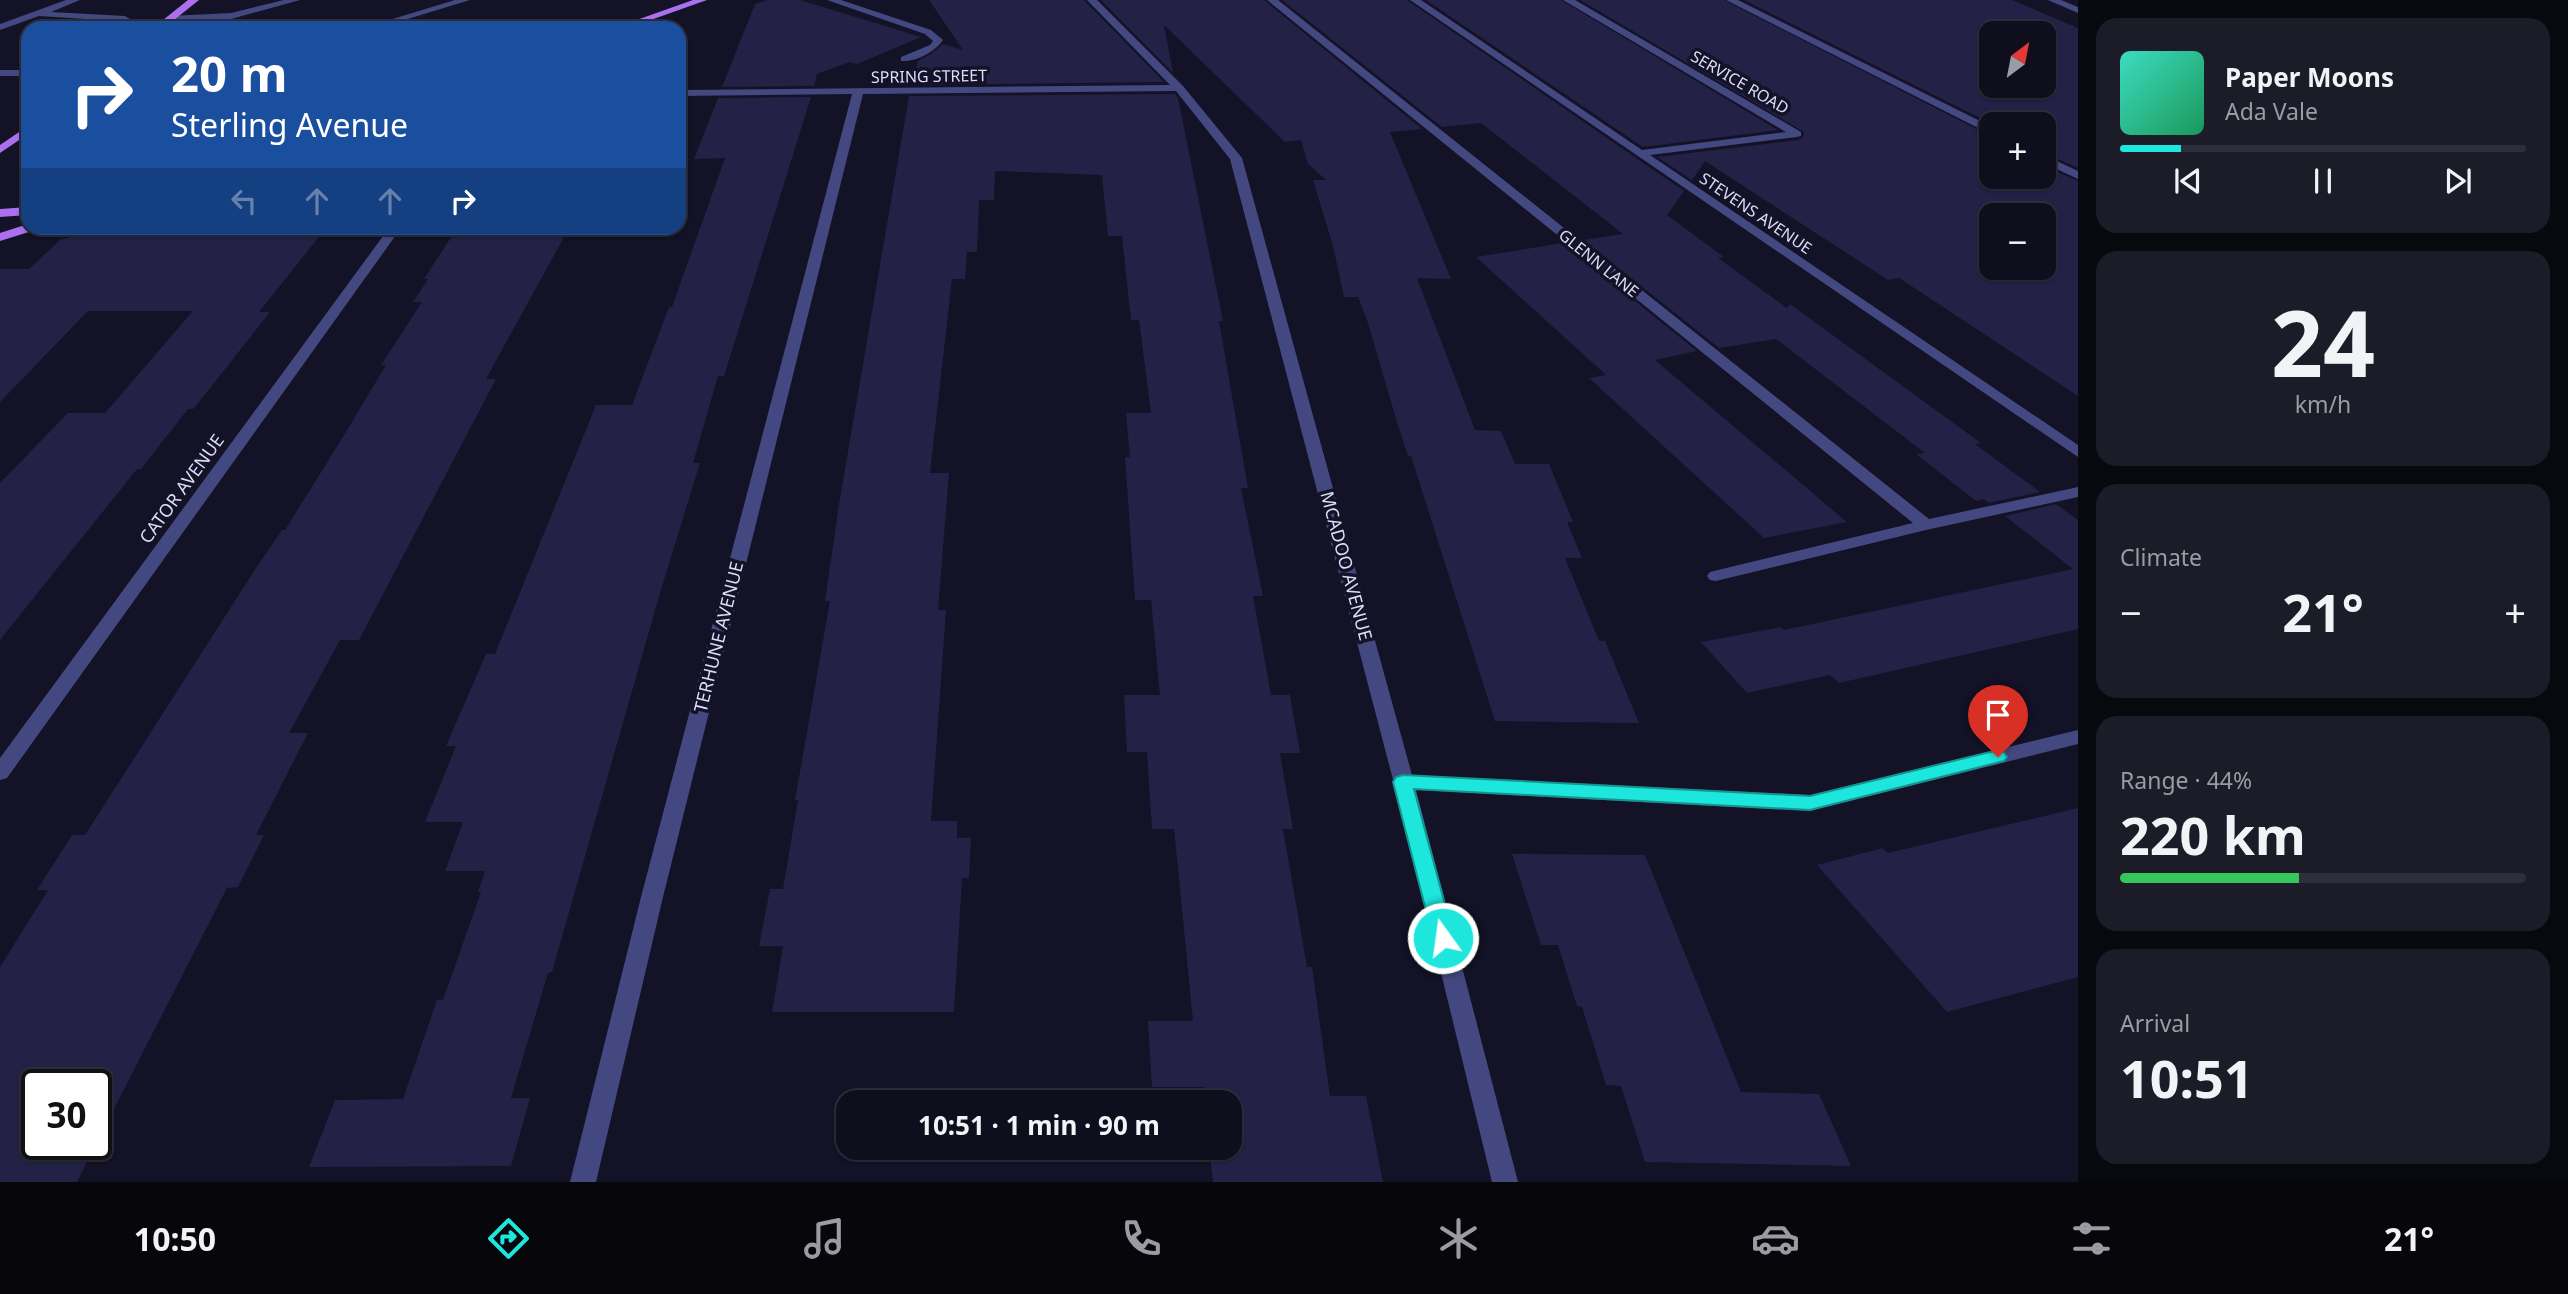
<!DOCTYPE html>
<html lang="en">
<head>
<meta charset="utf-8">
<style>
  body { margin:0; font-family:"Noto Sans",sans-serif; background:#1c1c29; color:#f1f3f6; height:100vh; display:flex; flex-direction:column; font-size:26px; white-space:nowrap }
  * { box-sizing:border-box; margin:0 }
  p { font-size:23px; color:#9b9ca3 }
  .icon { flex:none; width:38px; height:38px; fill:none; stroke:currentColor; stroke-width:2; stroke-linecap:round; stroke-linejoin:round }
  .map { position:relative; flex:1; overflow:hidden }
  .drawer { display:flex; flex-direction:column; gap:18px; padding:18px; background:#08080f; width:490px }
  .drawer>* { flex:none }
  .top-card { position:absolute; left:21px; top:21px; width:665px; height:214px; border-radius:21px; box-shadow:0 2px 5px #0004,0 0 0 2px #2e2e3b; background:#1a4fa0; color:#fff; overflow:hidden }
  .needle { width:46px; rotate:32deg }
  .tools { position:absolute; left:1979px; top:21px; display:grid; gap:14px }
  .tools a { display:grid; place-items:center; width:77px; height:77px; border-radius:14px; background:#0e0e1c; box-shadow:0 2px 5px #0004,0 0 0 2px #2e2e3b; font-size:35px }
  .speed { position:absolute; left:21px; top:1069px; display:flex; gap:14px; font-size:35px; font-weight:700; text-align:center }
  .speed>* { display:grid; place-content:center; width:91px; height:91px; border-radius:50%; background:#0e0e1c; box-shadow:0 2px 5px #0004,0 0 0 2px #2e2e3b; line-height:1 }
  .speed .limit { border:4px solid #111; border-radius:10px; background:#fff; color:#111 }
  .pin { position:absolute; display:grid; place-items:center; width:60px; height:60px; color:#fff; margin:-72px -30px; border-radius:50% 50% 50% 0; rotate:-45deg; box-shadow:0 0 7px #0007 }
  .pin .icon { rotate:45deg }
  .me { position:absolute; width:77px; margin:-38px; rotate:346deg; stroke-linejoin:round; filter:drop-shadow(0 0 5px #0008) }
  .turn { display:flex; align-items:center; gap:24px; height:147px; padding:0 35px; font-size:32px }
  .turn .icon { width:91px; height:91px; stroke-width:2.5 }
  .turn b { display:block; font-size:49px; line-height:60px }
  .lanes { display:flex; align-items:center; height:66px; padding:0 35px; background:#0003; justify-content:center; gap:35px; direction:ltr }
  .lanes .off { opacity:.35 }
  .big { font-size:52px; font-weight:700; line-height:1.1 }
  .drawer .card { flex:1; display:flex; flex-direction:column; justify-content:center; gap:10px; min-width:0; padding:0 24px; border-radius:21px; background:#1c1c29 }
  .drawer .dial { align-items:center; gap:0 }
  .dial b { font-size:91px; line-height:1 }
  .song { display:flex; align-items:center; gap:21px }
  .cover { width:84px; height:84px; border-radius:10px; background:linear-gradient(135deg,hsl(170 70% 55%),hsl(150 70% 35%)) }
  .played { height:7px; border-radius:4px; background:linear-gradient(90deg,#1de6dd 15%,#2e2e3b 15%) }
  .keys { display:flex; justify-content:space-around; direction:ltr }
  .heat { display:flex; justify-content:space-between; align-items:center; font-size:38px; direction:ltr }
  .charge { height:10px; border-radius:5px; background:linear-gradient(90deg,#34c759 44%,#2e2e3b 0) }
  .trip { position:absolute; left:836px; top:1090px; width:406px; height:70px; border-radius:21px; background:#0e0e1c; box-shadow:0 2px 5px #0004,0 0 0 2px #2e2e3b; font-weight:700; line-height:70px; text-align:center }
  .menu { display:flex; height:112px; justify-content:space-around; align-items:center; background:#06060b; color:#9b9ca3 }
  .menu .icon { width:49px; height:49px }
  .menu .on { color:#1de6dd }
  .menu b { font-size:32px; color:#f1f3f6 }
  main { display:flex; flex:1; min-height:0 }
  .map>svg:first-child { display:block }
</style>
</head>
<body>
<main>
<div class="map">
<svg width="2078" height="1182" viewBox="0 0 2078 1182">
  <rect width="100%" height="100%" fill="#131226"/>
  <g fill="#232145" fill-rule="evenodd">
    <polygon points="767,0 800,0 921,37 857,64 850,62 817,74 814,86 722,87 755,4"/>
    <polygon points="929,0 1084,0 1164,82 911,85 918,61 931,54 943,44 963,50"/>
    <polygon points="1101,0 1264,0 1422,129 1390,132 1451,279 1417,278 1475,430 1501,431 1515,464 1549,464 1573,522 1567,522 1582,558 1565,558 1599,641 1605,641 1639,723 1495,721 1411,456 1408,456 1396,419 1368,323 1358,297 1344,297 1333,246 1313,180 1326,180 1308,164 1301,140 1285,142 1164,25 1173,73"/>
    <polygon points="1282,0 1407,0 1684,191 1667,215 1724,257 1718,258 1787,308 1790,304 1981,443 1975,444 2040,492 1989,503 1984,499 1976,501 1916,454 1925,453 1776,339 1719,348 1583,240 1623,234 1481,123 1442,127"/>
    <polygon points="1426,0 1561,0 1778,130 1643,147"/>
    <path d="M1580 0H1724L1992 137V177H2044V166L2078 181V396L1899 278 1888 280 1705 161 1692 180 1657 157 1798 140 1803 138 1804 132ZM1992 215H2044V268H1992Z"/>
    <path d="M1744 0H2012L2078 28V168L2044 153V124H1992ZM1992 33H2044V86H1992Z"/>
    <polygon points="1175,94 1178,98 1223,321 1219,321 1248,488 1241,488 1263,596 1253,596 1271,695 1290,695 1300,753 1280,753 1293,829 1283,829 1307,967 1312,967 1330,1096 1366,1096 1383,1182 1213,1182 1209,1148 1230,1148 1230,1102 1205,1102 1204,1087 1152,1087 1148,1021 1193,1021 1174,829 1152,829 1147,752 1127,752 1124,695 1160,695 1151,600 1135,600 1125,457 1130,457 1126,413 1151,413 1139,320 1131,320 1122,236 1108,236 1102,175 995,171 994,200 979,200 977,252 967,252 965,279 952,279 930,473 949,473 938,610 946,610 931,821 957,821 957,838 971,838 969,878 962,878 954,1012 772,1012 783,946 759,946 770,889 783,889 798,800 795,800 830,601 825,601 839,504 909,96"/>
    <polygon points="811,97 724,376 718,376 693,463 700,463 660,593 552,972 548,973 511,1098 530,1098 511,1166 309,1167 335,1100 403,1099 437,1000 443,1000 481,892 478,892 485,871 445,871 463,822 425,822 456,746 446,746 486,654 495,654 596,405 632,405 669,307 672,307 725,158 694,159 718,98"/>
    <polygon points="100,228 326,228 259,312 270,312 215,382 193,409 188,409 141,469 137,469 0,640 0,483 68,413 105,413 193,311 88,311 0,402 0,269 29,269 60,240"/>
    <polygon points="457,228 569,228 486,379 496,379 359,640 340,640 289,733 308,733 256,835 264,835 238,887 227,888 96,1144 96,1085 37,1085 37,1144 96,1144 77,1182 0,1182 0,967 48,890 37,890 72,835 85,835 258,565 282,530 285,530 346,432 386,365 381,365 422,302 413,302 428,279 424,279"/>
    <polygon points="1563,243 1697,351 1655,360 1847,522 1764,538 1589,378 1606,375 1476,257"/>
    <polygon points="2056,504 2078,520 2078,629 1839,683 1830,675 1747,693 1701,642 1781,627 1784,630 2073,569 2005,516"/>
    <polygon points="2078,808 2078,977 1947,1012 1817,865 1883,848 1888,853"/>
    <polygon points="1512,854 1645,855 1741,1092 1819,1094 1851,1166 1645,1162 1621,1086 1606,1085 1582,1007 1577,1006 1558,945 1541,945"/>
  </g>
  <g fill="none" stroke-linecap="round" stroke-linejoin="round">
    <g fill="#434980" fill-rule="evenodd">
      <polygon points="66,0 80,0 51,12 125,16 130,19 121,28 111,28 117,21 39,16 0,30 0,24"/>
      <polygon points="284,0 300,0 231,19 170,22 165,19 170,16 231,13"/>
      <polygon points="455,0 470,0 378,28 363,28"/>
      <path d="M827 0H841L931 30 943 40C935 52 916 62 901 61V57L930 45 933 41 925 34Z"/>
      <polygon points="1087,0 1097,0 1183,86 1242,158 1412,775 1810,795 2078,730 2078,744 1810,811 1416,790 1518,1182 1492,1182 1406,829 1230,159 1176,91 863,94 663,897 596,1182 570,1182 641,897 852,94 679,96 679,90 1170,85"/>
      <polygon points="1267,0 1278,0 1929,519 2078,487 2078,497 1926,530 1716,581 1710,580 1707,576 1710,572 1913,523"/>
      <polygon points="1410,0 1421,0 1642,150 1786,132 1563,0 1575,0 1801,132 1801,136 1797,137 1650,155 2078,445 2078,457"/>
      <polygon points="1726,0 1738,0 1992,127 1992,135"/>
      <polygon points="2048,0 2061,0 2078,7 2078,13"/>
      <rect x="0" y="70" width="28" height="6"/>
      <polygon points="2044,155 2078,171 2078,179 2044,163"/>
      <polygon points="389,228 401,228 7,778 0,780 0,758"/>
    </g>
    <g fill="#ac6fef" fill-rule="evenodd">
      <polygon points="188,0 199,0 164,28 153,28"/>
      <polygon points="693,0 707,0 628,28 614,28"/>
      <polygon points="28,126 28,134 0,153 0,145"/>
      <polygon points="28,207 28,215 0,217 0,209"/>
      <polygon points="28,224 28,228 34,228 32,231 0,241 0,233"/>
    </g>
  </g>
  <polygon fill="#1de6dd" stroke="#139690" stroke-width="2" points="1998,750 2004,752 2007,757 2004,761 1810,810 1414,789 1454,938 1451,944 1443,946 1436,944 1433,938 1393,782 1396,777 1403,775 1810,796"/>
  <g text-anchor="middle" stroke-width="7" stroke-linejoin="round" paint-order="stroke">
    <g font-size="16" fill="#dcdcfb" stroke="#131226">
      <text transform="translate(929 76) rotate(-1)" y="6">SPRING STREET</text>
      <text transform="translate(1740 82) rotate(30)" y="6">SERVICE ROAD</text>
      <text transform="translate(1756 213) rotate(34)" y="6">STEVENS AVENUE</text>
      <text transform="translate(1599 263) rotate(39)" y="6">GLENN LANE</text>
    </g>
    <g font-size="18" fill="#dcdcfb" stroke="#131226">
      <text transform="translate(182 489) rotate(-54)" y="6">CATOR AVENUE</text>
      <text transform="translate(1346 566) rotate(75)" y="6">MCADOO AVENUE</text>
      <text transform="translate(719 637) rotate(-76)" y="6">TERHUNE AVENUE</text>
    </g>
  </g>
</svg>
<div class="tools">
<a><svg class="needle" viewBox="-14 -14 28 28"><path d="M0-13l5 13h-10z" fill="#e53935"/><path d="M0 13l5-13h-10z" fill="#9b9ca3"/></svg></a>
<a>+</a>
<a>−</a>
</div>
<div class="speed"><div class="limit">30</div></div>
<div class="pin" style="left:1998px;top:757px;background:#d93025"><svg class="icon" aria-label="arrive" viewBox="0 0 24 24"><path d="M6 21V4h12l-3 4 3 4H6"/></svg></div>
<svg class="me" style="left:1443px;top:938px" viewBox="-20 -20 40 40"><circle r="17" fill="#1de6dd" stroke="#fff" stroke-width="3"/><path d="M0-11L8 9 0 5-8 9z" fill="#fff"/></svg>
<div class="trip">10:51 · 1 min · 90 m</div>
<div class="top-card">
<div class="turn"><svg class="icon" aria-label="right" viewBox="0 0 24 24"><path d="M7 20v-9h11M14 6l5 5-5 5"/></svg><div><b>20 m</b>Sterling Avenue</div></div>
<div class="lanes"><svg class="icon off" aria-label="left" viewBox="0 0 24 24"><path d="M17 20v-9H6M10 6l-5 5 5 5"/></svg><svg class="icon off" aria-label="ahead" viewBox="0 0 24 24"><path d="M12 20V5M6 11l6-6 6 6"/></svg><svg class="icon off" aria-label="ahead" viewBox="0 0 24 24"><path d="M12 20V5M6 11l6-6 6 6"/></svg><svg class="icon" aria-label="right" viewBox="0 0 24 24"><path d="M7 20v-9h11M14 6l5 5-5 5"/></svg></div>
</div>
</div>
<section class="drawer">
<div class="card">
<div class="song"><i class="cover"></i><div><b>Paper Moons</b><p>Ada Vale</p></div></div>
<div class="played"></div>
<div class="keys"><svg class="icon" aria-label="previous" viewBox="0 0 24 24"><path d="M18 5L8 12l10 7zM5 5v14"/></svg><svg class="icon" aria-label="pause" viewBox="0 0 24 24"><path d="M8 5v14M16 5v14"/></svg><svg class="icon" aria-label="next" viewBox="0 0 24 24"><path d="M6 5l10 7-10 7zM19 5v14"/></svg></div>
</div>
<div class="card dial"><b>24</b><p>km/h</p></div>
<div class="card"><p>Climate</p>
<div class="heat"><a>−</a><b class="big">21°</b><a>+</a></div>
</div>
<div class="card"><p>Range · 44%</p><b class="big">220 km</b><div class="charge"></div></div>
<div class="card"><p>Arrival</p><b class="big">10:51</b></div>
</section>
</main>
<nav class="menu">
<b>10:50</b>
<svg class="icon on" aria-label="directions" viewBox="0 0 24 24"><path d="M12 3l9 9-9 9-9-9zM9 14v-3h6M13 9l2 2-2 2"/></svg>
<svg class="icon" aria-label="music" viewBox="0 0 24 24"><path d="M9 18V5l10-2v13"/><circle cx="6" cy="18" r="3"/><circle cx="16" cy="16" r="3"/></svg>
<svg class="icon" aria-label="phone" viewBox="0 0 24 24"><path d="M5 4h4l2 5-3 2q2 4 5 5l2-3 5 2v4C11 20 4 13 5 4z"/></svg>
<svg class="icon" aria-label="climate" viewBox="0 0 24 24"><path d="M12 3v18M4 7l16 10M4 17L20 7"/></svg>
<svg class="icon" aria-label="car" viewBox="0 0 24 24"><path d="M5 17H2v-5l4-1 3-4h7l3 4 3 1v5h-3M9 17h6M6 11h13"/><circle cx="7" cy="17" r="2"/><circle cx="17" cy="17" r="2"/></svg>
<svg class="icon" aria-label="filters" viewBox="0 0 24 24"><path d="M4 7h16M4 17h16"/><circle cx="9" cy="7" r="2"/><circle cx="15" cy="17" r="2"/></svg>
<b>21°</b>
</nav>
</body>
</html>
